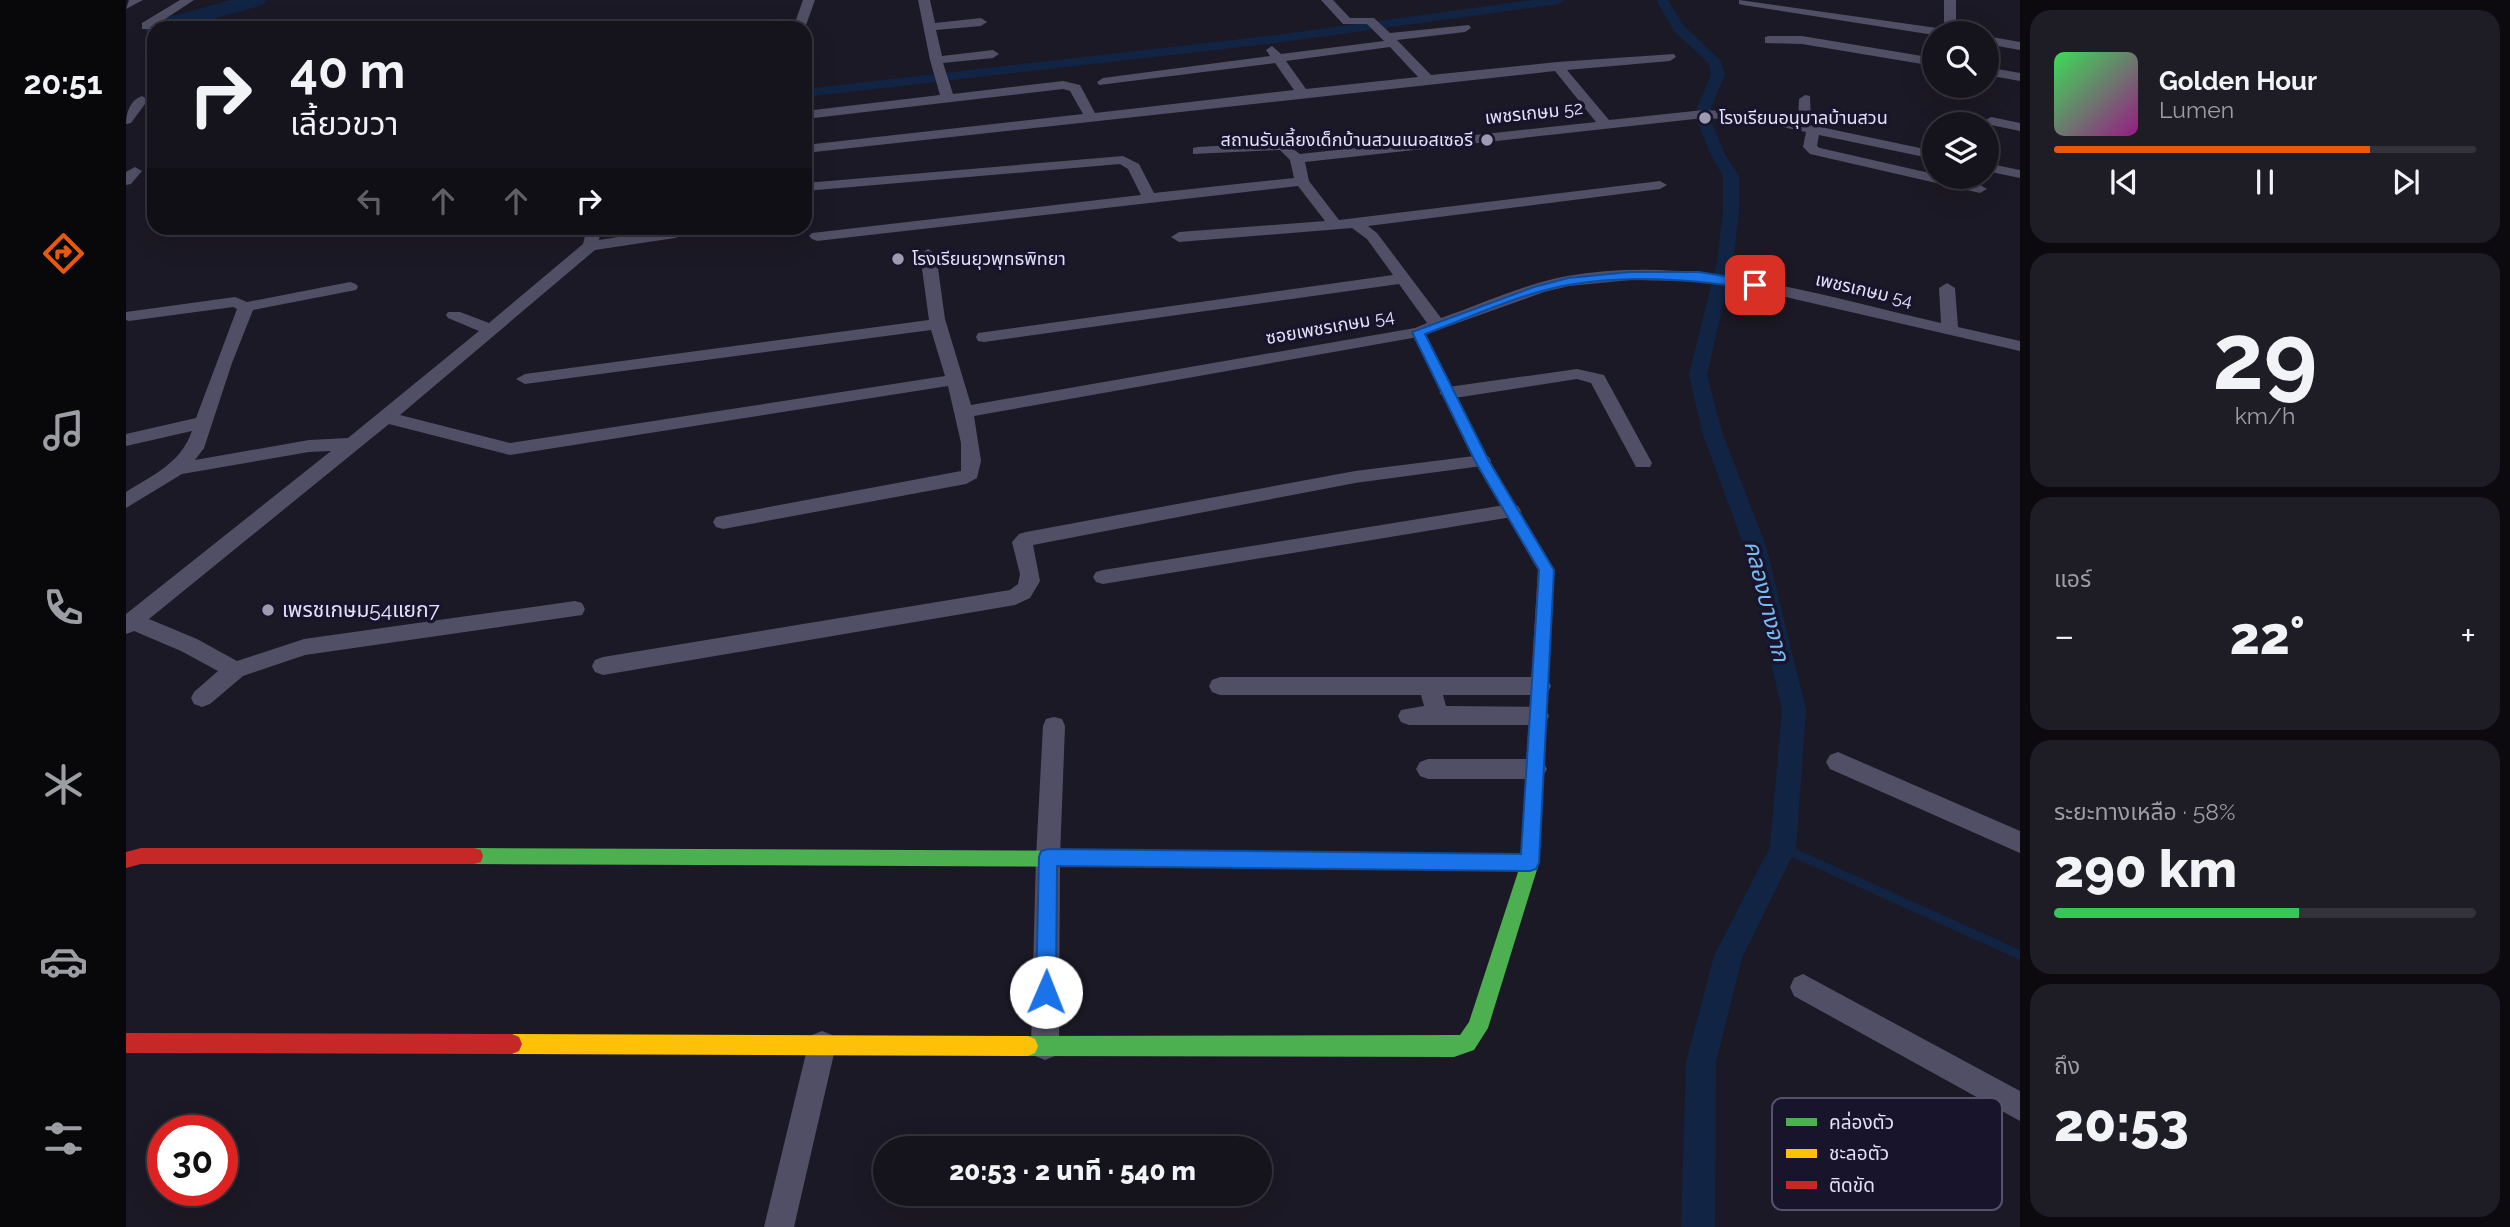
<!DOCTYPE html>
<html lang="th">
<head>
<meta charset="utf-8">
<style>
  body { margin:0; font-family:Raleway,"Noto Sans Thai",sans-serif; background:#1e1c25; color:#f1f3f6; height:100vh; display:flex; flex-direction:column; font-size:26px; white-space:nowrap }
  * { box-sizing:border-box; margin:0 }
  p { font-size:23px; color:#9d9ea3 }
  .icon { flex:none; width:38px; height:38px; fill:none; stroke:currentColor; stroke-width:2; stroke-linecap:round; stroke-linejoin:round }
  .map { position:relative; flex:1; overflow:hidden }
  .side { display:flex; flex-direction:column; gap:10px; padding:10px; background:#0c0a0f; width:490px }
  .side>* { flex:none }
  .hud { position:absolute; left:21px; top:21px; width:665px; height:214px; border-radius:21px; box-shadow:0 7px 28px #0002,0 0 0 2px #34323b; background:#15131c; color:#f1f3f6; overflow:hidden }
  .controls { position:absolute; left:1796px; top:21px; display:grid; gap:14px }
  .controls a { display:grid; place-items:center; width:77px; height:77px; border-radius:50%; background:#15131c; box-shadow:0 7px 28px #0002,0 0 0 2px #34323b; font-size:35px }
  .speed { position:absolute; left:21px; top:1115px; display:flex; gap:14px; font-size:35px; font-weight:700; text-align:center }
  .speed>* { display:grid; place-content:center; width:91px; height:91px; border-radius:50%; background:#15131c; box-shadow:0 7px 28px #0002,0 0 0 2px #34323b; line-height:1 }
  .speed .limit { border:10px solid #d22; background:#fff; color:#111 }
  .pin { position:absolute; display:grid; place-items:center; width:60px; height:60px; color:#fff; margin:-30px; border-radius:14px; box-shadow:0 4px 10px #0006 }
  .me { position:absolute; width:77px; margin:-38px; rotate:1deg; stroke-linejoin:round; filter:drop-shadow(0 0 5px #0008) }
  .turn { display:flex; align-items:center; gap:24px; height:147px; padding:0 28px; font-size:32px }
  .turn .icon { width:91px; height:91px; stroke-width:2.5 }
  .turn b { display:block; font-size:49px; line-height:60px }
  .lanes { display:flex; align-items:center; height:66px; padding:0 28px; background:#0003; justify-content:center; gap:35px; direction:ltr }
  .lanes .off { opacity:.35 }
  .big { font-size:52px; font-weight:800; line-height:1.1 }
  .side .widget { flex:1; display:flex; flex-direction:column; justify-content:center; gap:10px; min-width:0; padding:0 24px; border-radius:21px; background:#1e1c25 }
  .side .dial { align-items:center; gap:0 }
  .dial b { font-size:91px; line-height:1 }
  .song { display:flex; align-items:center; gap:21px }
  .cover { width:84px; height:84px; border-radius:10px; background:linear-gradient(135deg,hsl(130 70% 55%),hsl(310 70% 35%)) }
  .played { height:7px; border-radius:4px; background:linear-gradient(90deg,#ea580c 75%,#34323b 75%) }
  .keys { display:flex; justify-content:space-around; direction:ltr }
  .heat { display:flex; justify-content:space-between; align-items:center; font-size:38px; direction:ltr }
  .charge { height:10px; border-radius:5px; background:linear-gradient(90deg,#34c759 58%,#34323b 0) }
  .trip { position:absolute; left:747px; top:1136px; width:399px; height:70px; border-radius:35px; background:#15131c; box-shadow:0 7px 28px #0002,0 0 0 2px #34323b; font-weight:800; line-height:70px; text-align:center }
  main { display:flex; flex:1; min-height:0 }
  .tab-bar { display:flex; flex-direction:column; width:126px; justify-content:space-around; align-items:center; background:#08080b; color:#9d9ea3 }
  .tab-bar .icon { width:49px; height:49px }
  .tab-bar .selected { color:#ea580c }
  .tab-bar b { font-size:32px; color:#f1f3f6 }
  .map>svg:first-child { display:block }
</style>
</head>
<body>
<main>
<nav class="tab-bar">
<b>20:51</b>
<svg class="icon selected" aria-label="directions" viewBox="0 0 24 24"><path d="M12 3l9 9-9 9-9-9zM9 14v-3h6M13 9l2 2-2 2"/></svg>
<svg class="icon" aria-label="music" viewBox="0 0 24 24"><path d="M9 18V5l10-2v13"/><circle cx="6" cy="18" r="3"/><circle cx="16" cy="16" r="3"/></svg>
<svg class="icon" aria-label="phone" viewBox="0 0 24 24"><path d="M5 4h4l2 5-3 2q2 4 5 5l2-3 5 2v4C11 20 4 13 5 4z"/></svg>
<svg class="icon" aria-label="climate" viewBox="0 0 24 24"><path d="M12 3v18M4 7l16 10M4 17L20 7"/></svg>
<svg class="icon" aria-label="car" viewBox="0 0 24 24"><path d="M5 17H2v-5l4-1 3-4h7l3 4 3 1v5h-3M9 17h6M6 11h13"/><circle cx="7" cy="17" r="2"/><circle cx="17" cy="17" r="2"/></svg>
<svg class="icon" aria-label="filters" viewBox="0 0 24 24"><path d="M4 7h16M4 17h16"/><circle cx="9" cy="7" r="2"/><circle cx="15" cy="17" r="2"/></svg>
</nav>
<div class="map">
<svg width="1894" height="1227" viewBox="0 0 1894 1227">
  <rect width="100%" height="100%" fill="#1c1926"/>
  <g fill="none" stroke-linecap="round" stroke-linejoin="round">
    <polyline stroke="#122444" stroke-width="9" points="1657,848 1894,955"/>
    <g fill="#122444" fill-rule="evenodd">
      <polygon points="1406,0 1439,0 1433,4 1150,43 679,97 679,89 1150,35"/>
      <polygon points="1530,0 1542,0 1558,26 1594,60 1599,75 1585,107 1585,121 1599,155 1613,176 1613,212 1607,261 1581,375 1596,432 1640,546 1680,710 1670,848 1616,958 1590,1062 1589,1227 1555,1227 1560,1062 1588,956 1644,847 1656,710 1618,546 1576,432 1563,375 1591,261 1597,212 1597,176 1585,155 1571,121 1571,107 1585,75 1583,64 1548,31"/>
    </g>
    <polygon fill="#122444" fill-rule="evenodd" points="105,0 140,0 137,5 54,28 28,28 28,35 21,33 18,28 21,23"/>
    <g fill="#504f65" fill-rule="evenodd">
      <polygon points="3,0 17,0 0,9"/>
      <polygon points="54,0 68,0 24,29 16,29 16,23"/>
      <polygon points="677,0 689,0 679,28 667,28"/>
      <path d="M792 0H804L809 23 855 18 861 22 855 26 810 30 816 56 867 50 873 54 867 58 817 63 827 94 937 81 954 85 969 113 1168 90 1149 63 973 85 971 82 977 78 1144 56 1140 50 1146 46 1155 54 1258 41 1241 24H1217L1195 0H1207L1224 18H1248L1264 33 1343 25 1345 28 1339 32 1271 40 1305 75 1431 62 1548 54 1550 57 1544 61 1441 70 1483 120 1578 110 1628 113 1672 122 1673 99 1679 95 1684 96 1685 125 1808 151V159L1693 135 1691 146 1694 148 1808 174V177L1854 185 1861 189 1854 193 1684 154 1677 147 1680 132 1628 121 1578 118 1179 162 1183 181 1213 220 1534 181 1541 185 1534 189 1242 226 1251 233 1315 318C1356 304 1398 284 1441 276 1568 254 1693 295 1815 323L1813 288 1821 283 1829 288 1832 327 1894 341V351L1629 290 1573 281 1504 280 1443 286 1418 292 1292 337 848 416 855 461 851 478 840 484 597 529 590 527 587 522 590 517 835 471V443L822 386 384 455 263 424 23 619 71 639 111 661 178 639 449 601 456 603 459 609 456 615 179 655 117 676 84 704 76 707 68 704 65 698 68 692 92 671 55 651 8 631 0 634V614L205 451 183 452 56 474 0 508V492C27 475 55 463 66 431L0 446V434L70 418 111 309 107 307 3 321 0 320V312L109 297 121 302 224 282 230 284 232 287 230 290 127 310 106 363 78 448 69 460 183 440 222 438 353 331 322 318 320 315 322 312H334L363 323 457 244 461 228H475L473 240 551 228H572L570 231 549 238 469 250 274 415 384 443 819 376 805 330 399 384 390 379 399 374 803 320 794 254 802 249 810 254 819 319 845 405 1289 328 1301 323 1273 284 858 342 852 341 850 337 852 333 1267 275 1241 239 1226 228 1053 242 1045 237 1053 232 1199 221 1172 186 691 241 686 239 683 236 686 233 1015 195 1002 169 994 164 679 191V183L997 156 1013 164 1028 193 1168 178 1164 160 1154 150 1067 154V148L1072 147 1157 142 1174 154 1470 122 1429 71 679 153V145L957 114 944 91 937 89 679 119V111L814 95 804 60ZM1264 47 1292 77 1180 89 1160 61Z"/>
      <polygon points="1613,0 1818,29 1818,0 1830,0 1830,33 1808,35 1617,5 1613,4"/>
      <polygon points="1643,36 1676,36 1808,58 1808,66 1676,44 1639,43 1639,37"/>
      <polygon points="1860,36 1894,42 1894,50 1860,44"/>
      <polygon points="1860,67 1894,73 1894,81 1860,75"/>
      <path d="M16 96 22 100 5 123 0 124C0 113 4 100 16 96Z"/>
      <polygon points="1865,117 1894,123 1894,131 1860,124 1858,121"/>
      <polygon points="1860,163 1894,170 1894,178 1860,171"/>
      <polygon points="9,167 16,171 5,184 0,185 0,172"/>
      <polygon points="1451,369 1478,375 1526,463 1524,467 1510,467 1465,383 1451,379 1322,399 1313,393 1322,387"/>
      <polygon points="1356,455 1363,457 1365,461 1363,465 1229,483 907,545 914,581 904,598 889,605 477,675 469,672 466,666 469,660 477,657 884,590 892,584 894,574 886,542 893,534 900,532 1229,471"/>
      <polygon points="1385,504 1392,506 1395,511 1392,516 977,584 970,582 967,577 970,572 977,570"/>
      <polygon points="1094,677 1414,677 1422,680 1425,686 1422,692 1414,695 1317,695 1320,706 1412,707 1420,710 1423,716 1420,722 1412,725 1283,725 1275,722 1272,716 1275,710 1298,706 1295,695 1094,695 1086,692 1083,686 1086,680"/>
      <polygon points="928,717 936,719 939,726 934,857 933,1046 929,1056 919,1060 909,1056 905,1046 910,857 917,726 920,719"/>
      <polygon points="1712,752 1894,831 1894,853 1704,769 1700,762 1704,755"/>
      <polygon points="1302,759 1409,759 1417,762 1421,769 1417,776 1409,779 1302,779 1294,776 1290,769 1294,762"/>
      <polygon points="1677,974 1894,1091 1894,1121 1668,996 1664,987 1668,978"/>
      <polygon points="696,1031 706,1035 710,1045 668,1227 638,1227 682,1045 686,1035"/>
    </g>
    <g fill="#4caf50" fill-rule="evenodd">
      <polygon points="1407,793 1413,796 1416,801 1413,863 1362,1028 1348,1050 1328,1057 902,1056 895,1053 892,1046 895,1039 902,1036 1334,1035 1343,1022 1395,863 1398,801 1401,796"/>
      <polygon points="348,848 1031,851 1038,853 1040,859 1038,865 1031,867 348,864 341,862 339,856 341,850"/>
    </g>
    <g fill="#ffc107" fill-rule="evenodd">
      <polygon points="1031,851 1404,855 1411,857 1413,863 1411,869 1404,871 1031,867 1024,865 1022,859 1024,853"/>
      <polygon points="386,1034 902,1036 909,1039 912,1046 909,1053 902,1056 386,1054 379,1051 376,1044 379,1037"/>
    </g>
    <g fill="#c62828" fill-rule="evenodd">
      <polygon points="1292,328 1298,332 1363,461 1428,570 1416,801 1413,806 1407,809 1401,806 1398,801 1412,570 1349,461 1286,332"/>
      <polygon points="15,848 348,848 355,850 357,856 355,862 348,864 15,864 0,868 0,852"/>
      <polygon points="0,1033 386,1034 393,1037 396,1044 393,1051 386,1054 0,1053"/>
    </g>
  </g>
  <path fill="#1a73e8" stroke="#114b97" stroke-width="2" d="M1504 272H1573L1629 281 1635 285 1629 289C1567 279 1503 274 1442 285 1393 294 1346 317 1299 334L1363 461 1428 570 1413 863 1410 869 1404 871 931 866 930 992 927 999 920 1002 913 999 910 992 913 857 915 851 922 849 1395 854 1413 570 1349 461 1286 332 1408 287 1442 278Z"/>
  <g fill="#9e9bb1" stroke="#18142b" stroke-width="2.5">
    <circle cx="1579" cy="118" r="7"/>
    <circle cx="1361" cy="140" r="7"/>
    <circle cx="772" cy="259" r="7"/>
    <circle cx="142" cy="610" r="7"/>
  </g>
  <g text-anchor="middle" stroke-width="7" stroke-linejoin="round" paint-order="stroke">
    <g font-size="18" fill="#e4e1fc" stroke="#18142b">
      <text transform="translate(1408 113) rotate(-6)" y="6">เพชรเกษม 52</text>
      <text transform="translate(1738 290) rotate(13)" y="6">เพชรเกษม 54</text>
      <text transform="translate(1204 327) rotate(-10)" y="6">ซอยเพชรเกษม 54</text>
    </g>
    <g font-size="18" fill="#e4e1fc" stroke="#18142b" text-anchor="start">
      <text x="1593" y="124">โรงเรียนอนุบาลบ้านสวน</text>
      <text x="1347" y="146" text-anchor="end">สถานรับเลี้ยงเด็กบ้านสวนเนอสเซอรี</text>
      <text x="786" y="265">โรงเรียนยุวพุทธพิทยา</text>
    </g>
    <g font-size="21" fill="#e4e1fc" stroke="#18142b" text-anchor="start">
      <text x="156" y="617">เพรชเกษม54แยก7</text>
    </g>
    <g font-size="23" font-style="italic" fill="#78bbf3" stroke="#18142b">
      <text transform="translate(1641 601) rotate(76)" y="8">คลองบางจาก</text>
    </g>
  </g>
  <rect x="1646" y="1098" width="230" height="112" rx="10" fill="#18142b" stroke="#55526a" stroke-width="2"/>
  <rect x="1660" y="1118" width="31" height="8" fill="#4caf50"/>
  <rect x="1660" y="1149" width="31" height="9" fill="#ffc107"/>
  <rect x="1660" y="1181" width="31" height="8" fill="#c62828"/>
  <g font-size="19" fill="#e4e1fc">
    <text x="1703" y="1129">คล่องตัว</text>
    <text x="1703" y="1160">ชะลอตัว</text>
    <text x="1703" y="1192">ติดขัด</text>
  </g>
</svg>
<div class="controls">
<a><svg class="icon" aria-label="search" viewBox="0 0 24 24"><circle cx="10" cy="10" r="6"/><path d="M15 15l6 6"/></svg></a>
<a><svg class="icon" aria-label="layers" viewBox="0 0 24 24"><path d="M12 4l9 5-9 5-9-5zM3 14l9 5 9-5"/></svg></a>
</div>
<div class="speed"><div class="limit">30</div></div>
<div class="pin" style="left:1629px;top:285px;background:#d93025"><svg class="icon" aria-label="arrive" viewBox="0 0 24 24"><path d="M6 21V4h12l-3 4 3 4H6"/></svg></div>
<svg class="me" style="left:920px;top:992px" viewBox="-20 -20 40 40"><circle r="19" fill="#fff"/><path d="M0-13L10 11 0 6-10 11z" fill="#1a73e8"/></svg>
<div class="trip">20:53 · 2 นาที · 540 m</div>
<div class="hud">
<div class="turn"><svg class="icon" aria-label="right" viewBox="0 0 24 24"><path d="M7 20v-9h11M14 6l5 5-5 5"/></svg><div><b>40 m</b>เลี้ยวขวา</div></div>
<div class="lanes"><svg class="icon off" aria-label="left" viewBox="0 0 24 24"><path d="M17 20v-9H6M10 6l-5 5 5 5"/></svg><svg class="icon off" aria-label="ahead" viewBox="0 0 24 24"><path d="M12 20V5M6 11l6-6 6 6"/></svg><svg class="icon off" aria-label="ahead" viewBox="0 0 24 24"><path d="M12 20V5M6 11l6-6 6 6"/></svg><svg class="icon" aria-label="right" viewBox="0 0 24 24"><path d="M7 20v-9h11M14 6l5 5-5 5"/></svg></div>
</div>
</div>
<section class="side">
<div class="widget">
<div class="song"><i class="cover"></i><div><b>Golden Hour</b><p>Lumen</p></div></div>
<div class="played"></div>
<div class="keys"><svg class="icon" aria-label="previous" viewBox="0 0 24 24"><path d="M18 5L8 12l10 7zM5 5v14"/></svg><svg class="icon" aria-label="pause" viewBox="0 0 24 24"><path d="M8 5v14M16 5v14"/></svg><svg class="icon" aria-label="next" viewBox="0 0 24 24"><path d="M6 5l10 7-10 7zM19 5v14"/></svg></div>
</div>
<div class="widget dial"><b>29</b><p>km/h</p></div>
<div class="widget"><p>แอร์</p>
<div class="heat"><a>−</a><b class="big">22°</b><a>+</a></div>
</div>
<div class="widget"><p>ระยะทางเหลือ · 58%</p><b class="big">290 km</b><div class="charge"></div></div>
<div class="widget"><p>ถึง</p><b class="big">20:53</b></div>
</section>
</main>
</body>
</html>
